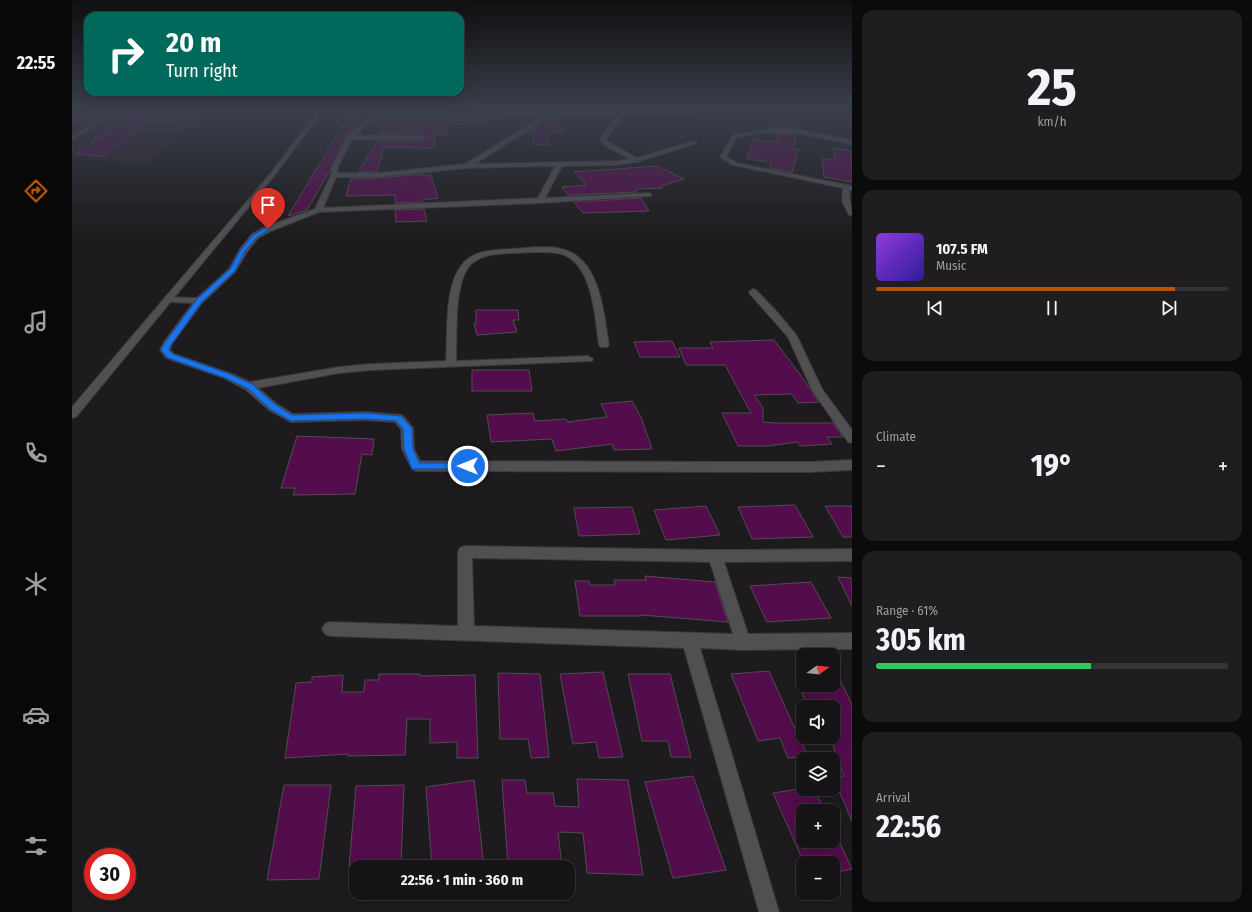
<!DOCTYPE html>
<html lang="en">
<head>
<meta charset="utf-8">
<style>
  body { margin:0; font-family:"Fira Sans Condensed",sans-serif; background:#1f1d1f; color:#f1f3f6; height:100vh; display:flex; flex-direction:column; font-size:15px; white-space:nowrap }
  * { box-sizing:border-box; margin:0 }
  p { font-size:13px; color:#9e9ea1 }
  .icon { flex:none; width:22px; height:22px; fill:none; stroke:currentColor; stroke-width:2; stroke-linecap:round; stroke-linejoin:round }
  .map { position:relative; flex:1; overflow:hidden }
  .panel { display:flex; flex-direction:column; gap:10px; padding:10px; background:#0c0b0c; width:400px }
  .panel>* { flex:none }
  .banner { position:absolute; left:12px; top:12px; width:380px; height:84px; border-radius:12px; box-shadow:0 4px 16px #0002,0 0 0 1px #353335; background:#00695c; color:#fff; overflow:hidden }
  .needle { width:26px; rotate:75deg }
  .controls { position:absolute; left:724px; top:648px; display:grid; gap:8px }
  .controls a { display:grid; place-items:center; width:44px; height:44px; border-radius:8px; background:#161416; box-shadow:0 4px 16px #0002,0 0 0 1px #353335; font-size:20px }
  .speed { position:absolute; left:12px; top:848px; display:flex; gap:8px; font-size:20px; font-weight:700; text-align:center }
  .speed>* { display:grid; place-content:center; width:52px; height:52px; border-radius:50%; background:#161416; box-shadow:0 4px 16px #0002,0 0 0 1px #353335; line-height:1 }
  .speed .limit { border:6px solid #d22; background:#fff; color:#111 }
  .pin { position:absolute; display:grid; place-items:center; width:34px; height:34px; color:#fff; margin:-41px -17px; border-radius:50% 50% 50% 0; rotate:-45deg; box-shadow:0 0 4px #0007 }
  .pin .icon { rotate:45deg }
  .me { position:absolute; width:44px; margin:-22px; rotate:270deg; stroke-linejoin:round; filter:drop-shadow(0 0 3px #0008) }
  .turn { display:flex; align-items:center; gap:14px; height:84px; padding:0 16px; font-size:18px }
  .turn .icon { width:52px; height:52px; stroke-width:2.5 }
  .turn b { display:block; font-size:28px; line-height:34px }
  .big { font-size:30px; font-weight:700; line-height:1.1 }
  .panel .widget { flex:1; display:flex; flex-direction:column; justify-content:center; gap:6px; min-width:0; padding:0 14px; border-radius:12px; background:#1f1d1f }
  .panel .dial { align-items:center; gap:0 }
  .dial b { font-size:52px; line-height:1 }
  .song { display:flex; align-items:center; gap:12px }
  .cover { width:48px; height:48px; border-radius:6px; background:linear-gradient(135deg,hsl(270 70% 55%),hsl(250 70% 35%)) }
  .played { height:4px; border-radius:2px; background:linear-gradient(90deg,#b45309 85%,#353335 85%) }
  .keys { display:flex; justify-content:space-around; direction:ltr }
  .heat { display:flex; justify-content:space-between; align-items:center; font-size:22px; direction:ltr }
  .charge { height:6px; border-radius:3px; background:linear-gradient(90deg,#34c759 61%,#353335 0) }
  .trip { position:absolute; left:277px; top:860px; width:226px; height:40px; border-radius:12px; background:#161416; box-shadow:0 4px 16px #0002,0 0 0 1px #353335; font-weight:700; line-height:40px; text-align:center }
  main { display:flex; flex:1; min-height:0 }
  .menu { display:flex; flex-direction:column; width:72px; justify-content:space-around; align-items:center; background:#090809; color:#9e9ea1 }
  .menu .icon { width:28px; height:28px }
  .menu .current { color:#b45309 }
  .menu b { font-size:18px; color:#f1f3f6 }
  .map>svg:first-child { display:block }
</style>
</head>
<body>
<main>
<nav class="menu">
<b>22:55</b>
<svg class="icon current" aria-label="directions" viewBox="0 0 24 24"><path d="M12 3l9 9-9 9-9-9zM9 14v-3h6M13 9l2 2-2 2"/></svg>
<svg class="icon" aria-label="music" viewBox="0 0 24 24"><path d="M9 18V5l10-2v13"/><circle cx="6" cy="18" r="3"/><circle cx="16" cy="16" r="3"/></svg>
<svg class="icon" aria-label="phone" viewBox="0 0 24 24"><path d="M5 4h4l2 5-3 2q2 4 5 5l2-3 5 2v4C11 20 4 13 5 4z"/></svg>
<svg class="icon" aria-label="climate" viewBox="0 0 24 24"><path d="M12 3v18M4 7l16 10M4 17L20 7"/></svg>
<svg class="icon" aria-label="car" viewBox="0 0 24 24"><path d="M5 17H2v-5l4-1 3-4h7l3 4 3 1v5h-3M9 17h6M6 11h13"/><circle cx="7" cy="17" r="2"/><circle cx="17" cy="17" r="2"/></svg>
<svg class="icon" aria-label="filters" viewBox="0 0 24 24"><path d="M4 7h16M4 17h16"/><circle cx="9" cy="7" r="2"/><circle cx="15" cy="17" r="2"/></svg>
</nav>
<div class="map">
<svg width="780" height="912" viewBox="0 0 780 912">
  <rect width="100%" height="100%" fill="#1d1b1d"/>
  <polygon fill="#2d1d27" points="0,109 144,109 74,163 0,159"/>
  <g fill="#530c4c" stroke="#514d50">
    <polygon points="51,109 144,109 123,126 76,124 32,156 3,154 23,141 19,141 46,123 31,123"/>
    <polygon points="308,109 424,109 424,110 314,110 308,112"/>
    <polygon points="0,110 27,111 37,111 20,122 0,121"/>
    <polygon points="475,116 482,116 492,132 473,133 478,145 462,145 459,130 466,128 465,126"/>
    <polygon points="276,117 287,118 281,130 274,136 258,170 235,210 216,216"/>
    <polygon points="426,117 426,120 411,120 411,123 375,124 375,134 363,134 362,148 312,147 305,172 287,172 291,163 293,163 295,155 297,155 305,141 349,142 353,138 349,134 308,134 308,118"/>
    <polygon points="697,123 725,125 725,128 699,127"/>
    <polygon points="703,134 724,135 722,149 727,149 720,172 698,168 700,162 675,159 681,139 707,143"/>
    <polygon points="762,148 780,151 780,182 752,177 750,158 763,160"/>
    <polygon points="586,166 612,179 589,186 591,188 563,189 565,192 496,195 490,187 514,185 502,172"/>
    <polygon points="339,175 359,175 366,198 350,200 350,202 323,203 323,195 274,196 279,178 307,178"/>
    <polygon points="569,198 577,211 511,213 502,202"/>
    <polygon points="352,209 355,221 324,222 323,210"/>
    <polygon points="404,310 446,310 447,320 441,320 445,332 405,335 402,324 404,324"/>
    <polygon points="702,340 727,373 747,402 726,403 720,394 682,395 691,408 691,422 703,423 761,423 771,437 755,437 760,444 728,446 726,442 696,446 666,446 650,413 679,413 653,365 614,365 607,348 641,348 638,342"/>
    <polygon points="600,341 608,357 568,357 562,342"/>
    <polygon points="400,370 457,370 460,391 400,391"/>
    <polygon points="560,401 569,417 580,449 542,450 540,444 484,451 480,439 419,442 415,415 461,413 463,421 494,419 495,422 535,417 529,404"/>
    <polygon points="225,436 302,439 300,455 290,454 283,494 221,495 223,488 209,488"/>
    <polygon points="723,505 741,537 680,539 666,507"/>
    <polygon points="634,506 648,535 594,540 582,510"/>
    <polygon points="753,506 780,506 780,537 771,537"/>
    <polygon points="560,507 568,534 507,536 502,508"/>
    <polygon points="573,576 643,582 656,622 569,615 569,616 508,616 503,581 517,581 518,585 543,585 542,580 574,580"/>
    <polygon points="766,577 780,578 780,606"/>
    <polygon points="739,582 759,618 695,622 678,586"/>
    <polygon points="761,665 780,705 780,821 761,777 772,776 758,737 761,737 761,707 736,707 727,685 761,685"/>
    <polygon points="697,671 728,740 736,756 716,758 708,738 686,741 659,674"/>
    <polygon points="531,672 551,757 527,758 524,742 501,744 488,674"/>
    <polygon points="426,673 468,674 477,757 459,758 456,739 428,739"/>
    <polygon points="307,674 348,674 348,676 403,675 406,758 385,758 385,742 358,743 358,719 335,719 333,755 276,756 276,754 213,758 224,683 240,682 240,677 271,675 270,692 292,692 293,680 307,680"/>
    <polygon points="556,674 598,674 619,757 599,757 596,741 570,741"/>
    <polygon points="621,776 654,870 601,878 573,782"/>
    <polygon points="505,779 556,780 571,875 515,873 511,833 486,832 490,867 436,867 430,780 453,780 455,793 481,793 483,806 507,807"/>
    <polygon points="402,780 412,867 360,867 354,787"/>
    <polygon points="212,785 259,785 247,879 195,880"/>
    <polygon points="332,785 329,867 277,867 284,786"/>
    <polygon points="727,789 742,789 753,811 731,811 731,841 767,841 780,869 761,873 761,863 732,863 701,793"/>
  </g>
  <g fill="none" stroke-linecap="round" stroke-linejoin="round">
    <g stroke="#39383a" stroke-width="2">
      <g id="street">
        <polygon points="44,109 50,109 0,140 0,136"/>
        <path d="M623 111 626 113 625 114 551 115 535 137V141L565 158 622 141 625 143 565 162 546 165 490 166 473 198 577 193 579 194V196L468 203 247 212 199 231 186 238 175 252 163 272 130 303 100 344 98 350 102 354 160 374 178 382 267 367 299 364 374 361C376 334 372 288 389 266 400 250 421 250 439 249 457 248 479 244 496 251 529 264 532 316 537 345L535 347H529L527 345C523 318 521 263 489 254 473 250 454 253 438 253 423 254 405 255 396 268 382 287 385 337 384 361L516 356 521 359 520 361 299 370 267 373 186 388 205 404 221 414 294 412 330 415 341 428 342 449 348 461 737 462 780 460V470L737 472 344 471 340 469 330 449 329 429 323 422 294 420 219 422 197 410 173 389 152 378 94 358 88 350 92 342 121 303 97 302 93 299 94 297 125 298 157 269 168 249 180 234 193 227 243 209 259 175 260 167 275 137 291 123 296 116 314 112ZM468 115 462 122 393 164 307 173H265L266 167 280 139 349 140 352 138 349 136 283 135 295 125 300 118 314 116ZM474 115H546L529 137V141L534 146 558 159 546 161 403 164 466 124ZM483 166 466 198 251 208 264 177H307L395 168Z"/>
        <path d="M703 128 724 129 780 140V144L724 133H689L665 137 654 156 665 163 780 186V190H778C776 199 780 206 780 215H777L770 201 771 188 661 165 648 157 661 135Z"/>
        <polygon points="681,289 684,290 705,312 725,336 750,389 780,430 780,443 776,442 740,390 716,337 678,294 677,292"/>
        <path d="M393 546 643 550 780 549V561L652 562 676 634 780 633V649L671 650 628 648 707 912H687L612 648 258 636 253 634 250 629 253 624 258 622 386 626V552L388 548ZM400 558 638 562 661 634 402 626Z"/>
      </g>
    </g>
    <g stroke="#39383a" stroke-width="2">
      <polygon id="secondary" points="247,109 252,109 202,176 4,417 0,418 0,407 198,174"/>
    </g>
    <use href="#street" fill="#514f52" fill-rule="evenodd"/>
    <use href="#secondary" fill="#514f52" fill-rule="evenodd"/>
  </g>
  <linearGradient id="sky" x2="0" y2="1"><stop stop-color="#100f10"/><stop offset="0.46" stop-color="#3a3f4c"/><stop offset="1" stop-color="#3a3f4c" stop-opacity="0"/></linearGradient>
  <rect width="780" height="237" fill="url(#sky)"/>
  <polygon fill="#1a73e8" stroke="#114b97" points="194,228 198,229 185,237 173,251 163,271 130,302 99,345 97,350 101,354 158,374 180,384 204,405 220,415 294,413 329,416 340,428 341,449 347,463 396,463 401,466 399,469 340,469 332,449 331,429 324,421 294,419 219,421 198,409 175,388 153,378 96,358 89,350 92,344 125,299 158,269 168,251 181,235"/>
</svg>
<div class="controls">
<a><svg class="needle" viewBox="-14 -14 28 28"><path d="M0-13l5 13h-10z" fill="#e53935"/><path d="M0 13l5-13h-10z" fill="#9e9ea1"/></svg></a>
<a><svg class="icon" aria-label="sound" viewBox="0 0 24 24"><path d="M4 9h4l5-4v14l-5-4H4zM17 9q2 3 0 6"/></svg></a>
<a><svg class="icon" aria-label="layers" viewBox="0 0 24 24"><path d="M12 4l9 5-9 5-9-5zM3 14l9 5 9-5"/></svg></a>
<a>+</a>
<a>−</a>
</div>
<div class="speed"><div class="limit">30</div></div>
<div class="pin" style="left:196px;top:229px;background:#d93025"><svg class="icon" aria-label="arrive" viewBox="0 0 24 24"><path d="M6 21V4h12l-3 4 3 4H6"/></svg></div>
<svg class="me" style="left:396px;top:466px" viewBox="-20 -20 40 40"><circle r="17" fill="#1a73e8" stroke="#fff" stroke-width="3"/><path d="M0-11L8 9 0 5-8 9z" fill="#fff"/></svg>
<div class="trip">22:56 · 1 min · 360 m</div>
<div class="banner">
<div class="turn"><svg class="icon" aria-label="right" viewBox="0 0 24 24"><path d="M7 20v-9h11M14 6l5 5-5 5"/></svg><div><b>20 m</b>Turn right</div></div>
</div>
</div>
<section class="panel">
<div class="widget dial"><b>25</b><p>km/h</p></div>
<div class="widget">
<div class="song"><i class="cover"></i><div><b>107.5 FM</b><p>Music</p></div></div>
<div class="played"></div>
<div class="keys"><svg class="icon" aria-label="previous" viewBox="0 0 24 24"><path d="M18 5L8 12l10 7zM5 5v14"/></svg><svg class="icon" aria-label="pause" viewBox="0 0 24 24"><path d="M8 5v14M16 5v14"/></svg><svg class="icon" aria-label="next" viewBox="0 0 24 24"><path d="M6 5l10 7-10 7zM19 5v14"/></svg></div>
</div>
<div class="widget"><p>Climate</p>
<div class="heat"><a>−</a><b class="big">19°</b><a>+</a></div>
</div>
<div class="widget"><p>Range · 61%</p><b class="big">305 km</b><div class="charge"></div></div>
<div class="widget"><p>Arrival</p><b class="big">22:56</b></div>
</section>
</main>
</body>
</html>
